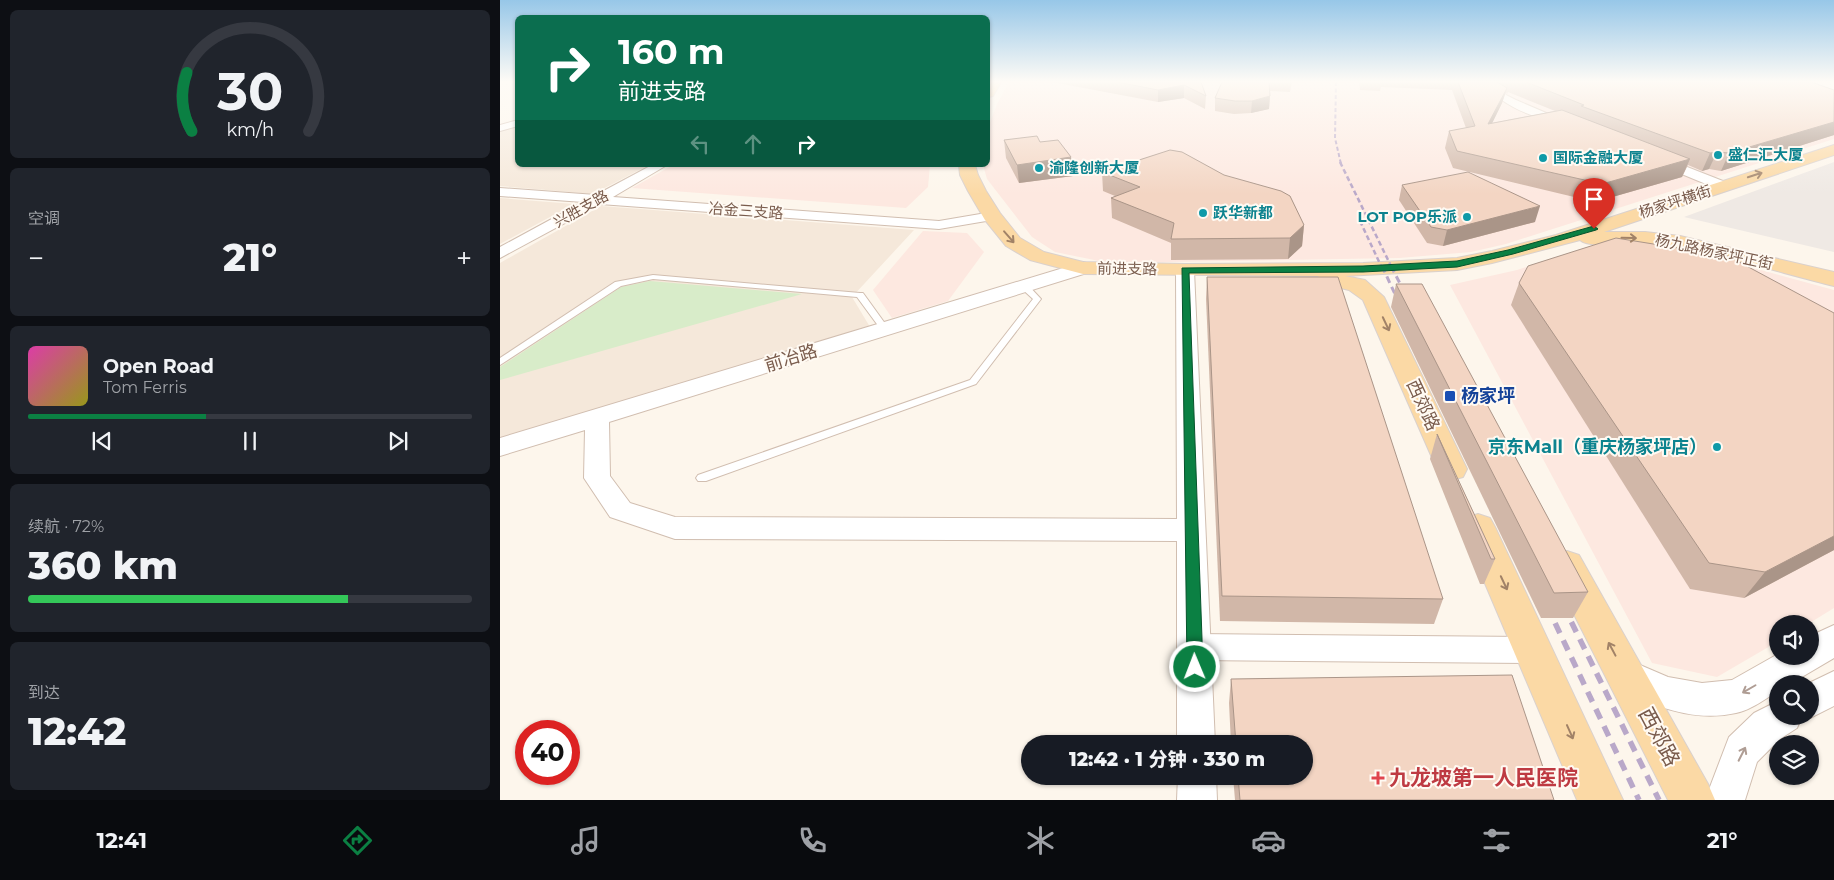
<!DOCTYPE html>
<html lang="zh">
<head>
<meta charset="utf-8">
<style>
  body { margin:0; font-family:Montserrat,"Noto Sans SC",sans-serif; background:#20242c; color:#f1f3f6; height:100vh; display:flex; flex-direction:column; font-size:19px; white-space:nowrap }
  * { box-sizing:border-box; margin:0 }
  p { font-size:16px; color:#9ea1a6 }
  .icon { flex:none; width:28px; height:28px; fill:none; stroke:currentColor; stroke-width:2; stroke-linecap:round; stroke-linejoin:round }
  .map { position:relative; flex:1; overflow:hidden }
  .panel { display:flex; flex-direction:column; gap:10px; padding:10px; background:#0d0f14; width:500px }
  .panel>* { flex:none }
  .top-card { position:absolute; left:15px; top:15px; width:475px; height:152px; border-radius:8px; box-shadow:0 1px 4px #0004; background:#0b6e4f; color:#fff; overflow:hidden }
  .controls { position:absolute; left:1269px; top:615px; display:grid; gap:10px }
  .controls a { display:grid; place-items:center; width:50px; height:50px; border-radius:50%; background:#171b24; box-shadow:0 1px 4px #0004; font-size:25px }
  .speed { position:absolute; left:15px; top:720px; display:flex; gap:10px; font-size:25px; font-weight:700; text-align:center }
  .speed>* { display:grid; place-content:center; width:65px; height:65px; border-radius:50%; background:#171b24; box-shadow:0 1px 4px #0004; line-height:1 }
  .speed .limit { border:8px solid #d22; background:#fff; color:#111 }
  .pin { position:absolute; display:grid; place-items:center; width:42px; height:42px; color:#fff; margin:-51px -21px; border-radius:50% 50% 50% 0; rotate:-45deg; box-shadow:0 0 5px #0007 }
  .pin .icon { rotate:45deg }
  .me { position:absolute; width:55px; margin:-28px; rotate:359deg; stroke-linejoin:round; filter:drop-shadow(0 0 4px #0008) }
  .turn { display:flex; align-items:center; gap:18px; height:105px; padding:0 20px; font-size:22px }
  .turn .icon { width:65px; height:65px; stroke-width:2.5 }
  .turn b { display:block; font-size:35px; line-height:42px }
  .lanes { display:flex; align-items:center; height:48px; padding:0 20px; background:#0003; justify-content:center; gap:25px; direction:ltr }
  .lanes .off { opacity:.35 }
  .big { font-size:38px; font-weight:800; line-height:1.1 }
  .panel .card { flex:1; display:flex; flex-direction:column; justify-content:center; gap:8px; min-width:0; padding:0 18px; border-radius:8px; background:#20242c }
  .panel .dial { align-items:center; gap:0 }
  .dial svg { height:130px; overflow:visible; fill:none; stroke:#363941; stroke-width:7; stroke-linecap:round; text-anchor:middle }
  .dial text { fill:#f1f3f6; stroke:none }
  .song { display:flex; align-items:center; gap:15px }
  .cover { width:60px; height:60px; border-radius:8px; background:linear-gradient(135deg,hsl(320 70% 55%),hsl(60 70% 35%)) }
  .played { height:5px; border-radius:2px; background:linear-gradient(90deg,#0b8043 40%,#363941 40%) }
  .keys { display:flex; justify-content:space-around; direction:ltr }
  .heat { display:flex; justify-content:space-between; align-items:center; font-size:28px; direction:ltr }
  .charge { height:8px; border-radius:4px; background:linear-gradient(90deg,#34c759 72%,#363941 0) }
  .trip { position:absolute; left:521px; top:735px; width:292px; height:50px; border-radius:25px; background:#171b24; box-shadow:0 1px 4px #0004; font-weight:800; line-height:50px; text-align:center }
  .tabs { display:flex; height:80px; justify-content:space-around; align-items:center; background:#090b0e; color:#9ea1a6 }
  .tabs .icon { width:35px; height:35px }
  .tabs .active { color:#0b8043 }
  .tabs b { font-size:22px; color:#f1f3f6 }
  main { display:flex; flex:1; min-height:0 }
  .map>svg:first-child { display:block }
</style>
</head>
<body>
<main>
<section class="panel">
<div class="card dial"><svg viewBox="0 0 100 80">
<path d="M14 69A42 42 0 1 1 86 69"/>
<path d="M14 69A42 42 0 0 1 11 33" stroke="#0b8043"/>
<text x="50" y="56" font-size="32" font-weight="700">30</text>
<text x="50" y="72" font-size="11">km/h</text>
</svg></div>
<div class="card"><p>空调</p>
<div class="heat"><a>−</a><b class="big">21°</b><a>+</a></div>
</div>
<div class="card">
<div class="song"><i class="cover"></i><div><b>Open Road</b><p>Tom Ferris</p></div></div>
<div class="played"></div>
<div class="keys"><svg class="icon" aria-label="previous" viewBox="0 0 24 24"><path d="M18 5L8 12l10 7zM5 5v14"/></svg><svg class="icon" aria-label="pause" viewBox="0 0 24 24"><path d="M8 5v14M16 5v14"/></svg><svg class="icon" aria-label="next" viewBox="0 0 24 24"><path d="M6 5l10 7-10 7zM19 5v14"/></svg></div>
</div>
<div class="card"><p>续航 · 72%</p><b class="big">360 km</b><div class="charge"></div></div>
<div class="card"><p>到达</p><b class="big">12:42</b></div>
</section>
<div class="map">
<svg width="1334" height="800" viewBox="0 0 1334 800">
  <rect width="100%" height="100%" fill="#fdf6ec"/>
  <g fill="#f5e8da">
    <polygon points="17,125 18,165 149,165 93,194 0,186 0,131"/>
    <polygon points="0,198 74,204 0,244"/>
    <polygon points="101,206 414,230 352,297 370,327 0,439 0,263"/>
  </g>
  <g fill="#fde8e0">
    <polygon points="509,82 1269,82 1334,106 1334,139 1006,244 971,252 899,258 609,263 555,252 532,237 487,179 483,165 488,165 488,128 497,104"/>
    <polygon points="173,165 430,165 428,187 406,208 132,188"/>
    <polygon points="423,231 467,233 484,252 448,301 392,318 373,290"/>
    <polygon points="1100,243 1191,251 1334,290 1334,608 1308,624 1278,624 1277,642 1217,677 1152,663 950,285 1017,270"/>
  </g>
  <polygon fill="#efe9e4" points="1334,162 1334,252 1184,217"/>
  <polygon fill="#d8ecc9" points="150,281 302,294 0,380 0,367 121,287"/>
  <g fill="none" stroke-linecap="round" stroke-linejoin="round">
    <g stroke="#d1beb0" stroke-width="2">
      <g id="service">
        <polygon points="153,275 360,293 363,293 389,329 385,332 382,331 357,297 153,279 121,286 0,365 0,358 115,282"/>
        <polygon points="521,284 527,284 541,299 476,384 206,481 198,481 196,478 198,475 470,380 533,299 521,288"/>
      </g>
    </g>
    <g stroke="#d1beb0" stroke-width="2">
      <g id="minor">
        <path d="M985 82H994L1006 95 1016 100 1072 124 1071 126H1063C1035 116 1002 109 985 82Z"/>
        <polygon points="18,120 18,126 0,131 0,125"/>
        <polygon points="1159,156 1228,183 1229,186 1228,189 1218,189 1155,163 1153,160 1155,157"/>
        <polygon points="152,165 167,165 113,197 439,221 492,212 499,216 492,220 439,229 100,204 0,258 0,247 83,202 0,196 0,188 96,195"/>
        <polygon points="695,634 1034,637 1044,641 1048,650 1044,659 1034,663 695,660 685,656 681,647 685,638"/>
      </g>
    </g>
    <g stroke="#d1beb0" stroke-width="2">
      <g id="tertiary">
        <polygon points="583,262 590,264 592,268 590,272 109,422 110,476 130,503 175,517 677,519 676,270 678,266 685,264 692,266 694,270 715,744 677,744 677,541 175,539 110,517 84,478 85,430 0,456 0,438"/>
        <path d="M1334 625V658L1290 684H1278V691C1265 699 1251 710 1236 713 1191 723 1153 705 1114 686L1109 675 1114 664 1126 659 1168 677 1202 683 1232 680 1278 654V656H1310V636Z"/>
        <polygon points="1334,671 1334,706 1310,718 1306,716 1310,716 1310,684 1307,684"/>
        <polygon points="1278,701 1278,716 1302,716 1297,728 1280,739 1257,762 1245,800 1205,800 1229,737 1254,713"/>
        <polygon points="678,776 716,776 717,800 677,800"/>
      </g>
    </g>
    <g stroke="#dad1cd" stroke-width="2">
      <g id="primary">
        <polygon points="488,82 501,82 493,96 488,97"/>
        <path d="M1334 145V155L1104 232H1145L1180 236 1334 272V286C1273 271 1210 250 1148 244 1133 243 1089 249 1080 240L992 263 957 270 845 276 865 280 884 297 967 469 963 477 952 480 941 477 937 469 863 300 849 290 820 283 817 278 819 276 583 274 530 260 506 246 485 220 468 191 460 175 459 165H475L478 175 486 191 500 213 520 238 544 252 583 262 685 264 863 263 957 258 992 251 1056 235Z"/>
        <polygon points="978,514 990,518 995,527 1123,800 1077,800 961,527 966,518"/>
        <polygon points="1067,551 1079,555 1208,784 1215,800 1168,800 1049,565 1055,555"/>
      </g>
    </g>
    <use href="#service" fill="#fff" fill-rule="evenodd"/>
    <use href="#minor" fill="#fff" fill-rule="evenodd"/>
    <use href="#tertiary" fill="#fff" fill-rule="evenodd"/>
    <use href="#primary" fill="#fbd9a5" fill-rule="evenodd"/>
    <polyline stroke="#b9a8c9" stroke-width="2" stroke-dasharray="4 2.5" stroke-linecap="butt" points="836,82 835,138 841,164"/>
    <g stroke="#b9a8c9" stroke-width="2.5" stroke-dasharray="5 3" stroke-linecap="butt">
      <polyline points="840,162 892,268"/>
      <polyline points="860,221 882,268"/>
    </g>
    <g stroke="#b9a8c9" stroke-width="3" stroke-dasharray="7 4.5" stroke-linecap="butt">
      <polyline points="882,266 900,305"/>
      <polyline points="891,266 907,297"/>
    </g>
    <g stroke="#b9a8c9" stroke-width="5.5" stroke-dasharray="11 8" stroke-linecap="butt">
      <polyline points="1063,605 1159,800"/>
      <polyline points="1047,606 1139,800"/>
    </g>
  </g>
  <g fill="#d1b7a8" fill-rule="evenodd">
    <polygon points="552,82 701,82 706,96 705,109 684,98 658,102"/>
    <polygon points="722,82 792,82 790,92 770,91 769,109 751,113 734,114 715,111 715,98"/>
    <path d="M859 82H1311L1334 90V135L1221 171 1209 169 1202 171 1188 165 1182 177 1095 202 953 168 945 148 949 131 966 128 952 90 881 87 880 91 860 90ZM1006 92 1007 94 1008 92 1055 111 992 123 1002 103Z"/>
    <polygon points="504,140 540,142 571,157 573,176 519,183 506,158"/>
    <polygon points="602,172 804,225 802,246 788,259 671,260 671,243 612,218 611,198 615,196 603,191"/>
    <polygon points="902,185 1035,222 943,246 927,243 899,200"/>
    <polygon points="707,277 943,599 934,624 720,621 706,299"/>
    <polygon points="1019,283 1334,313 1334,550 1244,598 1190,589 1011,305"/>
    <polygon points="896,284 1088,592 1073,618 1041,618 891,307"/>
    <polygon points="937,434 995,559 984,584 980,584 930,459"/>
    <polygon points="731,679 1054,800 735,800 733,776 805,776 805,744 731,744 729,703"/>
  </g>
  <g fill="#aa9588">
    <polygon points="684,85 684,98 658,102 658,90"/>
    <polygon points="1007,88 1002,103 984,140 988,124"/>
    <polygon points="770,96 769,109 751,113 752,101"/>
    <polygon points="1334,122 1334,135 1221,171 1229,153"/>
    <polygon points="1217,152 1209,169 1202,171 1210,153"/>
    <polygon points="571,157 573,176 519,183 517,165"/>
    <polygon points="1190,159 1182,177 1095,202 1102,184"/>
    <polygon points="1040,206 1035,222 943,246 947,230"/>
    <polygon points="804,225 802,246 788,259 790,238"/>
    <polygon points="1334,536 1334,550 1244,598 1265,572"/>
  </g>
  <g fill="#f3d5c3" stroke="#aa9588">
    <polygon points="617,82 701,82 706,96 684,85 658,90"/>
    <polygon points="722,82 769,82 770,96 752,101 735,101 715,98"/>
    <polygon points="958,82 997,82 1007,88 988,124 1062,110 1190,159 1102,184 957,151 949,131 975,126"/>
    <polygon points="1026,82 1311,82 1334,90 1334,122 1229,153 1217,152 1210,153 1081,106 1084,105"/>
    <polygon points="537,136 540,142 558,140 571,157 517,165 504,140"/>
    <polygon points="670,150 682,152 724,175 781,191 790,196 804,225 790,238 671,239 674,223 611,198 640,187 602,172"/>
    <polygon points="968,172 1040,206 947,230 931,227 902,185"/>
    <polygon points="1116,238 1228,256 1334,313 1334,536 1265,572 1209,563 1019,283 1028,266"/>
    <polygon points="707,277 838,277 943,599 722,596"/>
    <polygon points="896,284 922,284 1088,592 1054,593"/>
    <polygon points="937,434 995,559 991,559"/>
    <polygon points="1012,675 1054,800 740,800 738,776 805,776 805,744 736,744 731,679"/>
  </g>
  <defs><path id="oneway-shaft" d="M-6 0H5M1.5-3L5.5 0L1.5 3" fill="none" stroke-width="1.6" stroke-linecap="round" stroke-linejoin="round" transform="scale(1.25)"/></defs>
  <g stroke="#a18267">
    <use href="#oneway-shaft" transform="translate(1255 175) rotate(-18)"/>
    <use href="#oneway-shaft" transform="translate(509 237) rotate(49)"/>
    <use href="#oneway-shaft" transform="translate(1129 238) rotate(1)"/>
    <use href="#oneway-shaft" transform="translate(886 324) rotate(65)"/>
    <use href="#oneway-shaft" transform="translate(1004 583) rotate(65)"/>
    <use href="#oneway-shaft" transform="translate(1112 649) rotate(-118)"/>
    <use href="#oneway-shaft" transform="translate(1070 732) rotate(66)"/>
  </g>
  <g stroke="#af9d94">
    <use href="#oneway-shaft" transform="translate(1249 689) rotate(150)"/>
    <use href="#oneway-shaft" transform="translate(1242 754) rotate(-63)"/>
  </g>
  <linearGradient id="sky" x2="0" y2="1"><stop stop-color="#97c7e8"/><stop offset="0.42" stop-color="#fefbf6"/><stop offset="1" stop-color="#fefbf6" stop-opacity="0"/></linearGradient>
  <rect width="1334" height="194" fill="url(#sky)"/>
  <polygon fill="#0b8043" stroke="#07532c" points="1094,226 1098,229 1096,230 1013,254 957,267 863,272 689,273 703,667 701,672 695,674 689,672 687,667 682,268 863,266 957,261 1008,250"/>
  <g fill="#0f9aa8" stroke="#fffaf3" stroke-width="2">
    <circle cx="1218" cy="155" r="5"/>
    <circle cx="1043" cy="158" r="5"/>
    <circle cx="539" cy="168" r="5"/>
    <circle cx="703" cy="213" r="5"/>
    <circle cx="967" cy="217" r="5"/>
    <circle cx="1217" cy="447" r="5"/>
  </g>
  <rect fill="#1a4fb4" stroke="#fffaf3" stroke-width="2" x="944" y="390" width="12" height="12" rx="2.5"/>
  <path fill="#e0444e" stroke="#fffaf3" stroke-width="2" d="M875.5 770.5h5v5h5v5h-5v5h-5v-5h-5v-5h5z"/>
  <g text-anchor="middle" stroke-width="4" stroke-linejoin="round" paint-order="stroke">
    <g font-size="15" font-weight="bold" fill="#0d838f" stroke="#fffaf3" text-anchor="start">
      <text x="1228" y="160">盛仁汇大厦</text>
      <text x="1053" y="163">国际金融大厦</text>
      <text x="549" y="173">渝隆创新大厦</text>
      <text x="713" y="218">跃华新都</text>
      <text x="957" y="222" text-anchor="end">LOT POP乐派</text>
    </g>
    <g font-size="15" fill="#7a5c4d" stroke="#fffaf3">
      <text transform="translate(1175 202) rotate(-18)" y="5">杨家坪横街</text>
      <text transform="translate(81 209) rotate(-29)" y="5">兴胜支路</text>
      <text transform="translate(246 211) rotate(4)" y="5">冶金三支路</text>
      <text transform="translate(1214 252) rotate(12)" y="5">杨九路杨家坪正街</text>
      <text transform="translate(627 269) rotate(1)" y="5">前进支路</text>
    </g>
    <g font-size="18" fill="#7a5c4d" stroke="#fffaf3">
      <text transform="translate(291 358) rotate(-17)" y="6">前冶路</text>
      <text transform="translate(923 405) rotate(65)" y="6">西郊路</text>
    </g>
    <g font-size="18" font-weight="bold" fill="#164399" stroke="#fffaf3" text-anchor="start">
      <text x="961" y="402">杨家坪</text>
    </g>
    <g font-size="18" font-weight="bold" fill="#0d838f" stroke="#fffaf3" text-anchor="end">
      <text x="1207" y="453">京东Mall（重庆杨家坪店）</text>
    </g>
    <g font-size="21" fill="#7a5c4d" stroke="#fffaf3">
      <text transform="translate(1159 737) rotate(62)" y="7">西郊路</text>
    </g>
    <g font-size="21" font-weight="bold" fill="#be3a42" stroke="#fffaf3" text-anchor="start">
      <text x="889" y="785">九龙坡第一人民医院</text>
    </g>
  </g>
</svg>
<div class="controls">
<a><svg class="icon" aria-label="sound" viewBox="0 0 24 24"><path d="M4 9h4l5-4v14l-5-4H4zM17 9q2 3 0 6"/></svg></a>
<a><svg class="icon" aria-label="search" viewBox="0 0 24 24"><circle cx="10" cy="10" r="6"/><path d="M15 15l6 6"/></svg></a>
<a><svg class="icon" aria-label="layers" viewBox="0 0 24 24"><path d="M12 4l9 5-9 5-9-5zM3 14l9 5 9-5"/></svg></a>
</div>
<div class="speed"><div class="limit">40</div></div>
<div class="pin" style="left:1094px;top:229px;background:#d93025"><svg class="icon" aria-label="arrive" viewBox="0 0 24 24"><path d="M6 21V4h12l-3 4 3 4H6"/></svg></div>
<svg class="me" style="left:695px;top:667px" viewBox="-20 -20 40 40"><circle r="17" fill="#0b8043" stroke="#fff" stroke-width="3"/><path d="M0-11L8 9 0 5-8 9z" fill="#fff"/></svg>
<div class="trip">12:42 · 1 分钟 · 330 m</div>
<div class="top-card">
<div class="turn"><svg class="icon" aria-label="right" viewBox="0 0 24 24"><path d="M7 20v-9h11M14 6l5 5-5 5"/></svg><div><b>160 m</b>前进支路</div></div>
<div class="lanes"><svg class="icon off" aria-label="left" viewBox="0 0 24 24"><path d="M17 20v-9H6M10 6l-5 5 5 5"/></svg><svg class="icon off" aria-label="ahead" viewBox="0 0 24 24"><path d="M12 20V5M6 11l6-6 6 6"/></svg><svg class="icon" aria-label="right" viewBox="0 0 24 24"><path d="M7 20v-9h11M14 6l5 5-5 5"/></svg></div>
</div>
</div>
</main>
<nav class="tabs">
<b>12:41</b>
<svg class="icon active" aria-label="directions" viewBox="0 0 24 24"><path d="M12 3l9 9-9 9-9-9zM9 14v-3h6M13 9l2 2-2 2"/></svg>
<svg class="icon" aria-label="music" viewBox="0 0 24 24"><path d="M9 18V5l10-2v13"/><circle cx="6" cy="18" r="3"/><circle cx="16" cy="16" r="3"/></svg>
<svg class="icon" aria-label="phone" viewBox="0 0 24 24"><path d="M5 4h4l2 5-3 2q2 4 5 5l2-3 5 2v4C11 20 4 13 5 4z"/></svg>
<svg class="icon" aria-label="climate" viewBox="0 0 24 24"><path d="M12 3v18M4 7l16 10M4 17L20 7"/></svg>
<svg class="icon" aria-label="car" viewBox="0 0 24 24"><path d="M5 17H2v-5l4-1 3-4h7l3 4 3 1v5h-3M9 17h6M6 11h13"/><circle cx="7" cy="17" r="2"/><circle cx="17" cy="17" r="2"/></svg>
<svg class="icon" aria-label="filters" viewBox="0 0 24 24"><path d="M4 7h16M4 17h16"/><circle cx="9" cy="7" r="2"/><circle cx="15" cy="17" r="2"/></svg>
<b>21°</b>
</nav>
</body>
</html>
